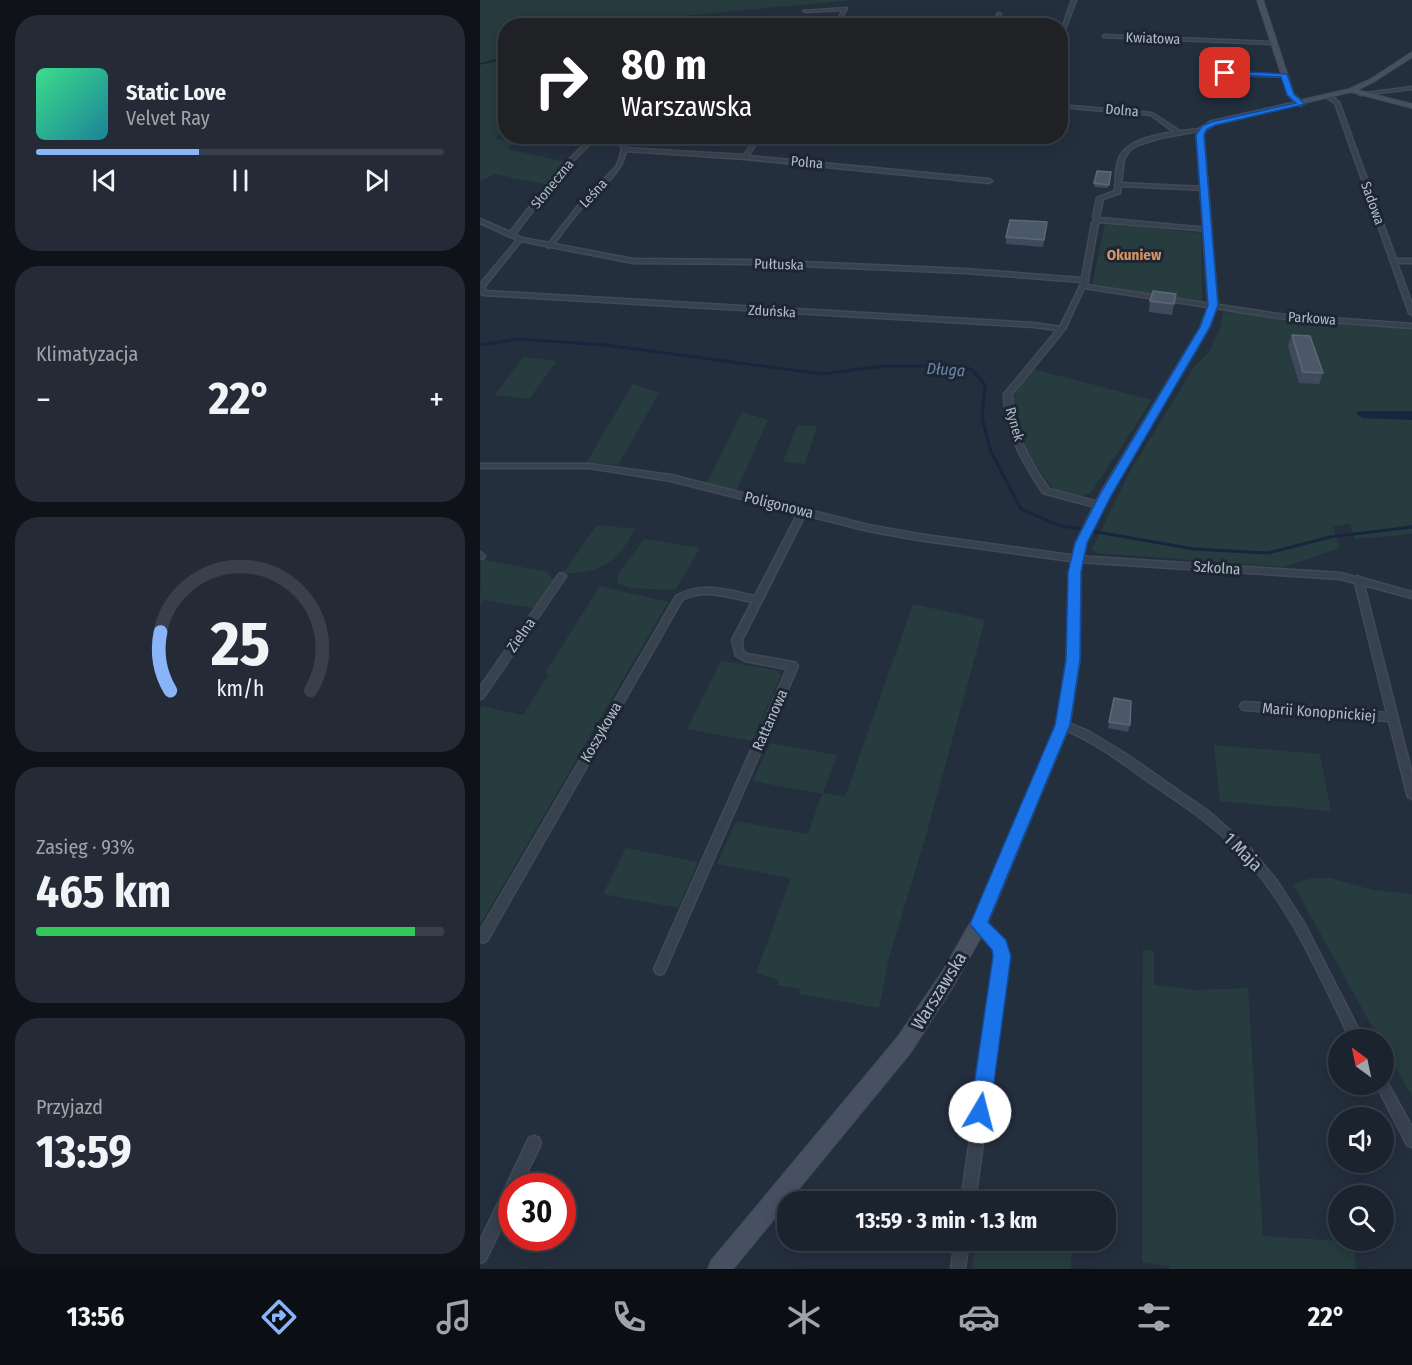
<!DOCTYPE html>
<html lang="pl">
<head>
<meta charset="utf-8">
<style>
  body { margin:0; font-family:"Fira Sans Condensed",sans-serif; background:#242b36; color:#f1f3f6; height:100vh; display:flex; flex-direction:column; font-size:22px; white-space:nowrap }
  * { box-sizing:border-box; margin:0 }
  p { font-size:20px; color:#a0a4aa }
  .icon { flex:none; width:33px; height:33px; fill:none; stroke:currentColor; stroke-width:2; stroke-linecap:round; stroke-linejoin:round }
  .map { position:relative; flex:1; overflow:hidden }
  .side { display:flex; flex-direction:column; gap:15px; padding:15px; background:#0f1319; width:480px }
  .side>* { flex:none }
  .top-card { position:absolute; left:18px; top:18px; width:570px; height:126px; border-radius:24px; box-shadow:0 3px 15px #0003,0 0 0 2px #39404a; background:#202124; color:#fff; overflow:hidden }
  .needle { width:39px; rotate:327deg }
  .buttons { position:absolute; left:848px; top:1029px; display:grid; gap:12px }
  .buttons a { display:grid; place-items:center; width:66px; height:66px; border-radius:50%; background:#1b232e; box-shadow:0 3px 15px #0003,0 0 0 2px #39404a; font-size:30px }
  .speed { position:absolute; left:18px; top:1173px; display:flex; gap:12px; font-size:30px; font-weight:700; text-align:center }
  .speed>* { display:grid; place-content:center; width:78px; height:78px; border-radius:50%; background:#1b232e; box-shadow:0 3px 15px #0003,0 0 0 2px #39404a; line-height:1 }
  .speed .limit { border:9px solid #d22; background:#fff; color:#111 }
  .pin { position:absolute; display:grid; place-items:center; width:51px; height:51px; color:#fff; margin:-26px; border-radius:12px; box-shadow:0 3px 9px #0006 }
  .me { position:absolute; width:66px; margin:-33px; rotate:8deg; stroke-linejoin:round; filter:drop-shadow(0 0 4px #0008) }
  .turn { display:flex; align-items:center; gap:21px; height:126px; padding:0 24px; font-size:27px }
  .turn .icon { width:78px; height:78px; stroke-width:2.5 }
  .turn b { display:block; font-size:42px; line-height:51px }
  .big { font-size:45px; font-weight:700; line-height:1.1 }
  .side .widget { flex:1; display:flex; flex-direction:column; justify-content:center; gap:9px; min-width:0; padding:0 21px; border-radius:24px; background:#242b36 }
  .side .dial { align-items:center; gap:0 }
  .dial svg { height:156px; overflow:visible; fill:none; stroke:#39404a; stroke-width:7; stroke-linecap:round; text-anchor:middle }
  .dial text { fill:#f1f3f6; stroke:none }
  .song { display:flex; align-items:center; gap:18px }
  .cover { width:72px; height:72px; border-radius:9px; background:linear-gradient(135deg,hsl(150 70% 55%),hsl(190 70% 35%)) }
  .played { height:6px; border-radius:3px; background:linear-gradient(90deg,#8ab4f8 40%,#39404a 40%) }
  .keys { display:flex; justify-content:space-around; direction:ltr }
  .heat { display:flex; justify-content:space-between; align-items:center; font-size:33px; direction:ltr }
  .charge { height:9px; border-radius:4px; background:linear-gradient(90deg,#34c759 93%,#39404a 0) }
  .trip { position:absolute; left:297px; top:1191px; width:339px; height:60px; border-radius:24px; background:#1b232e; box-shadow:0 3px 15px #0003,0 0 0 2px #39404a; font-weight:700; line-height:60px; text-align:center }
  .dock { display:flex; height:96px; justify-content:space-around; align-items:center; background:#0b0e12; color:#a0a4aa }
  .dock .icon { width:42px; height:42px }
  .dock .current { color:#8ab4f8 }
  .dock b { font-size:27px; color:#f1f3f6 }
  main { display:flex; flex:1; min-height:0 }
  .map>svg:first-child { display:block }
</style>
</head>
<body>
<main>
<section class="side">
<div class="widget">
<div class="song"><i class="cover"></i><div><b>Static Love</b><p>Velvet Ray</p></div></div>
<div class="played"></div>
<div class="keys"><svg class="icon" aria-label="previous" viewBox="0 0 24 24"><path d="M18 5L8 12l10 7zM5 5v14"/></svg><svg class="icon" aria-label="pause" viewBox="0 0 24 24"><path d="M8 5v14M16 5v14"/></svg><svg class="icon" aria-label="next" viewBox="0 0 24 24"><path d="M6 5l10 7-10 7zM19 5v14"/></svg></div>
</div>
<div class="widget"><p>Klimatyzacja</p>
<div class="heat"><a>−</a><b class="big">22°</b><a>+</a></div>
</div>
<div class="widget dial"><svg viewBox="0 0 100 80">
<path d="M14 69A42 42 0 1 1 86 69"/>
<path d="M14 69A42 42 0 0 1 9 39" stroke="#8ab4f8"/>
<text x="50" y="56" font-size="32" font-weight="700">25</text>
<text x="50" y="72" font-size="11">km/h</text>
</svg></div>
<div class="widget"><p>Zasięg · 93%</p><b class="big">465 km</b><div class="charge"></div></div>
<div class="widget"><p>Przyjazd</p><b class="big">13:59</b></div>
</section>
<div class="map">
<svg width="932" height="1269" viewBox="0 0 932 1269">
  <rect width="100%" height="100%" fill="#242f3e"/>
  <g fill="#263c3f">
    <polygon points="0,0 376,0 201,16 193,25 26,26 25,80 21,82 25,83 25,130 15,138 37,142 28,149 86,162 68,185 15,174 0,181"/>
    <polygon points="625,223 721,233 722,301 612,285"/>
    <polygon points="743,312 932,328 932,534 874,539 870,524 853,527 860,548 804,567 617,553 612,549 649,473 714,367 729,352 740,328"/>
    <polygon points="44,357 77,361 49,399 15,395"/>
    <path d="M553 369 672 400 610 494H604L603 497 575 491C555 464 526 426 536 392 539 384 548 376 553 369Z"/>
    <polygon points="153,384 179,393 138,465 106,463"/>
    <polygon points="262,412 288,420 256,491 227,483"/>
    <polygon points="317,425 337,426 325,464 303,462"/>
    <path d="M117 525 155 529C139 561 119 575 83 573Z"/>
    <polygon points="164,539 220,548 195,590 149,588 137,583 139,573"/>
    <polygon points="1,559 67,572 73,580 53,608 4,600 0,605"/>
    <polygon points="120,586 188,602 0,925 0,709 2,706 43,715 69,674 65,673"/>
    <polygon points="433,604 505,620 445,839 409,957 399,1008 319,994 320,989 297,985 299,980 276,973 311,878 237,864 256,821 328,834 342,794 273,781 290,743 357,755 343,793 365,797"/>
    <polygon points="241,661 296,670 301,675 272,741 207,729"/>
    <polygon points="734,745 840,754 851,811 740,801"/>
    <polygon points="146,848 218,862 198,908 123,894"/>
    <polygon points="850,878 893,890 932,894 932,1096 903,1046 903,1040 899,1039 813,884 829,879"/>
    <polygon points="663,949 674,951 674,985 717,990 768,988 783,1236 874,1242 876,1269 689,1269 689,1266 662,1262"/>
    <polygon points="495,1241 592,1241 591,1269 492,1269"/>
  </g>
  <polygon fill="#17263c" points="879,411 932,411 932,420 882,418 876,413"/>
  <g fill="none" stroke-linecap="round" stroke-linejoin="round">
    <polyline stroke="#17263c" stroke-width="1.5" points="0,64 26,58"/>
    <polyline stroke="#17263c" stroke-width="3" points="0,345 37,339 125,345 342,374 404,366 473,366 491,369 505,385 502,418 511,452 541,509 577,525 714,549 788,553 850,537 932,527"/>
    <g stroke="#414a57" stroke-width="3">
      <g id="street">
        <polygon points="592,0 596,0 580,43 580,34"/>
        <polygon points="367,8 358,26 354,26 363,10 325,12 323,11"/>
        <polygon points="518,13 521,14 516,26 512,26"/>
        <polygon points="423,25 503,25 505,26 421,26"/>
        <polygon points="624,35 793,42 795,43 793,44 623,37"/>
        <polygon points="745,72 804,75 806,76 804,77 743,74"/>
        <polygon points="932,87 932,89 880,95 878,94"/>
        <polygon points="847,96 851,96 859,102 916,259 932,259 932,263 917,263 932,304 932,315 929,313 855,103 847,98"/>
        <path d="M580 105 672 113 700 131 722 129 724 130 680 138 658 145 650 150 644 159 641 183 724 187 727 189 726 190 641 186 640 193 623 199 619 217 620 218 728 228 731 230 730 231 619 222 618 223 607 285 798 314 932 324V328L798 318 604 288 585 329 532 394C532 430 549 460 569 489L622 503 623 505 619 508 563 493C543 462 524 432 524 394L577 330 554 327 3 295 0 293V284L37 240 0 223V219L30 232 80 168 113 136H118L84 170 35 234 42 238 69 243 101 202 136 167 139 160 142 149 136 136H141L146 148 264 155 277 136H282L268 156 509 179 512 181 509 183 265 159 146 151C142 173 122 186 106 203 95 215 84 230 74 244L153 259 274 260 485 269 602 278 612 223 615 220 613 217 617 198 635 191C636 182 635 171 638 162 643 140 676 135 694 132L671 115 580 107ZM41 241 66 246 69 248 71 247 153 263 274 264 485 273 602 282 580 327 554 323 6 291 5 286Z"/>
        <path d="M0 464H109L191 475 388 525 438 534 597 556 861 573 875 577 878 576 882 578 932 592V598L884 585 932 774V799L928 797 927 794 909 721 765 710 762 709 760 706 762 703 765 702 907 713 875 583 861 579 597 562 438 540 388 531 325 515 262 640 263 651 267 654 313 662 316 663 318 666 184 973 180 975 176 973 174 969 307 669 265 661 256 656 252 640 272 602C248 597 225 588 202 600L7 941 3 943 0 941V931L196 596C224 581 246 590 275 596L318 513 191 481 109 468H0Z"/>
        <polygon points="0,552 5,556 4,558 0,559"/>
        <polygon points="82,573 86,576 85,578 3,698 0,699 0,687 79,574"/>
        <path d="M583 721 608 731 649 756 729 812 770 848 797 881 824 923 884 1040H871C839 976 812 908 762 855 735 826 702 804 669 782 641 762 613 740 580 728L578 725 580 722Z"/>
        <polygon points="499,918 503,920 524,942 528,956 495,1202 481,1202 516,956 515,949 495,928 493,924 495,920"/>
        <polygon points="903,1078 906,1080 932,1127 932,1147 927,1145 898,1088 896,1084 903,1084"/>
        <polygon points="54,1136 59,1138 61,1143 59,1148 40,1186 32,1186 32,1206 5,1261 0,1263 0,1241 49,1138"/>
        <polygon points="475,1240 489,1240 485,1269 471,1269"/>
      </g>
    </g>
    <g stroke="#414a57" stroke-width="2">
      <polygon id="secondary" points="777,0 783,0 814,94 821,100 869,89 891,79 932,52 932,57 895,81 877,90 932,104 932,108 871,92 824,103 821,106 818,105 735,125 725,131 724,135 738,305 730,327 632,493 607,543 601,571 600,660 590,725 505,930 475,983 431,1052 253,1269 228,1269 231,1261 417,1038 463,971 493,918 576,725 586,660 589,571 595,543 620,493 720,327 728,305 716,135 719,128 730,121 814,102 808,95"/>
    </g>
    <use href="#street" fill="#38414e" fill-rule="evenodd"/>
    <use href="#secondary" fill="#465061" fill-rule="evenodd"/>
  </g>
  <g fill="#3f4b5c">
    <polygon points="617,171 631,172 628,188 614,187"/>
    <polygon points="566,229 563,247 526,244 526,237"/>
    <polygon points="696,294 692,315 669,312 670,301"/>
    <polygon points="812,335 843,373 839,384 819,383 808,346"/>
    <polygon points="634,698 650,725 648,732 628,728"/>
  </g>
  <g fill="#4b5868" stroke="#5c6777" stroke-width="1.5">
    <polygon points="617,171 631,172 629,185 614,183"/>
    <polygon points="530,220 567,222 564,240 526,237"/>
    <polygon points="673,291 696,294 694,304 670,301"/>
    <polygon points="812,335 830,336 843,373 823,372"/>
    <polygon points="634,698 651,701 650,725 629,722"/>
  </g>
  <polygon fill="#1a73e8" stroke="#114b97" stroke-width="1.5" points="745,71 807,74 814,94 825,104 736,125 727,129 724,135 738,305 730,327 632,494 607,543 601,572 600,660 590,725 508,922 526,940 531,956 510,1112 507,1119 500,1122 493,1119 490,1112 513,956 512,950 490,924 575,725 586,660 588,572 595,543 620,494 720,327 728,305 716,135 722,126 731,122 816,103 807,95 801,77 742,74"/>
  <g text-anchor="middle" stroke-width="6" stroke-linejoin="round" paint-order="stroke">
    <g font-size="14" fill="#b4bcc9" stroke="#1d2633">
      <text transform="translate(673 38) rotate(2)" y="5">Kwiatowa</text>
      <text transform="translate(642 110) rotate(5)" y="5">Dolna</text>
      <text transform="translate(327 162) rotate(5)" y="5">Polna</text>
      <text transform="translate(72 184) rotate(-51)" y="5">Słoneczna</text>
      <text transform="translate(113 193) rotate(-47)" y="5">Leśna</text>
      <text transform="translate(893 203) rotate(70)" y="5">Sadowa</text>
      <text transform="translate(299 264) rotate(2)" y="5">Pułtuska</text>
      <text transform="translate(292 311) rotate(3)" y="5">Zduńska</text>
      <text transform="translate(832 318) rotate(4)" y="5">Parkowa</text>
      <text transform="translate(535 424) rotate(74)" y="5">Rynek</text>
    </g>
    <g font-size="15" font-weight="bold" fill="#d59563" stroke="#1d2633">
      <text x="654" y="260">Okuniew</text>
    </g>
    <g font-size="15" fill="#b4bcc9" stroke="#1d2633">
      <text transform="translate(299 505) rotate(14)" y="5">Poligonowa</text>
      <text transform="translate(737 568) rotate(4)" y="5">Szkolna</text>
      <text transform="translate(41 635) rotate(-55)" y="5">Zielna</text>
      <text transform="translate(839 712) rotate(4)" y="5">Marii Konopnickiej</text>
      <text transform="translate(290 720) rotate(-66)" y="5">Rattanowa</text>
      <text transform="translate(121 732) rotate(-60)" y="5">Koszykowa</text>
    </g>
    <g font-size="16" font-style="italic" fill="#6d86a8" stroke="#1d2633">
      <text transform="translate(466 369) rotate(4)" y="6">Długa</text>
    </g>
    <g font-size="18" fill="#b4bcc9" stroke="#1d2633">
      <text transform="translate(763 852) rotate(45)" y="6">1 Maja</text>
      <text transform="translate(459 991) rotate(-58)" y="6">Warszawska</text>
    </g>
  </g>
</svg>
<div class="buttons">
<a><svg class="needle" viewBox="-14 -14 28 28"><path d="M0-13l5 13h-10z" fill="#e53935"/><path d="M0 13l5-13h-10z" fill="#a0a4aa"/></svg></a>
<a><svg class="icon" aria-label="sound" viewBox="0 0 24 24"><path d="M4 9h4l5-4v14l-5-4H4zM17 9q2 3 0 6"/></svg></a>
<a><svg class="icon" aria-label="search" viewBox="0 0 24 24"><circle cx="10" cy="10" r="6"/><path d="M15 15l6 6"/></svg></a>
</div>
<div class="speed"><div class="limit">30</div></div>
<div class="pin" style="left:745px;top:73px;background:#d93025"><svg class="icon" aria-label="arrive" viewBox="0 0 24 24"><path d="M6 21V4h12l-3 4 3 4H6"/></svg></div>
<svg class="me" style="left:500px;top:1112px" viewBox="-20 -20 40 40"><circle r="19" fill="#fff"/><path d="M0-13L10 11 0 6-10 11z" fill="#1a73e8"/></svg>
<div class="trip">13:59 · 3 min · 1.3 km</div>
<div class="top-card">
<div class="turn"><svg class="icon" aria-label="right" viewBox="0 0 24 24"><path d="M7 20v-9h11M14 6l5 5-5 5"/></svg><div><b>80 m</b>Warszawska</div></div>
</div>
</div>
</main>
<nav class="dock">
<b>13:56</b>
<svg class="icon current" aria-label="directions" viewBox="0 0 24 24"><path d="M12 3l9 9-9 9-9-9zM9 14v-3h6M13 9l2 2-2 2"/></svg>
<svg class="icon" aria-label="music" viewBox="0 0 24 24"><path d="M9 18V5l10-2v13"/><circle cx="6" cy="18" r="3"/><circle cx="16" cy="16" r="3"/></svg>
<svg class="icon" aria-label="phone" viewBox="0 0 24 24"><path d="M5 4h4l2 5-3 2q2 4 5 5l2-3 5 2v4C11 20 4 13 5 4z"/></svg>
<svg class="icon" aria-label="climate" viewBox="0 0 24 24"><path d="M12 3v18M4 7l16 10M4 17L20 7"/></svg>
<svg class="icon" aria-label="car" viewBox="0 0 24 24"><path d="M5 17H2v-5l4-1 3-4h7l3 4 3 1v5h-3M9 17h6M6 11h13"/><circle cx="7" cy="17" r="2"/><circle cx="17" cy="17" r="2"/></svg>
<svg class="icon" aria-label="filters" viewBox="0 0 24 24"><path d="M4 7h16M4 17h16"/><circle cx="9" cy="7" r="2"/><circle cx="15" cy="17" r="2"/></svg>
<b>22°</b>
</nav>
</body>
</html>
